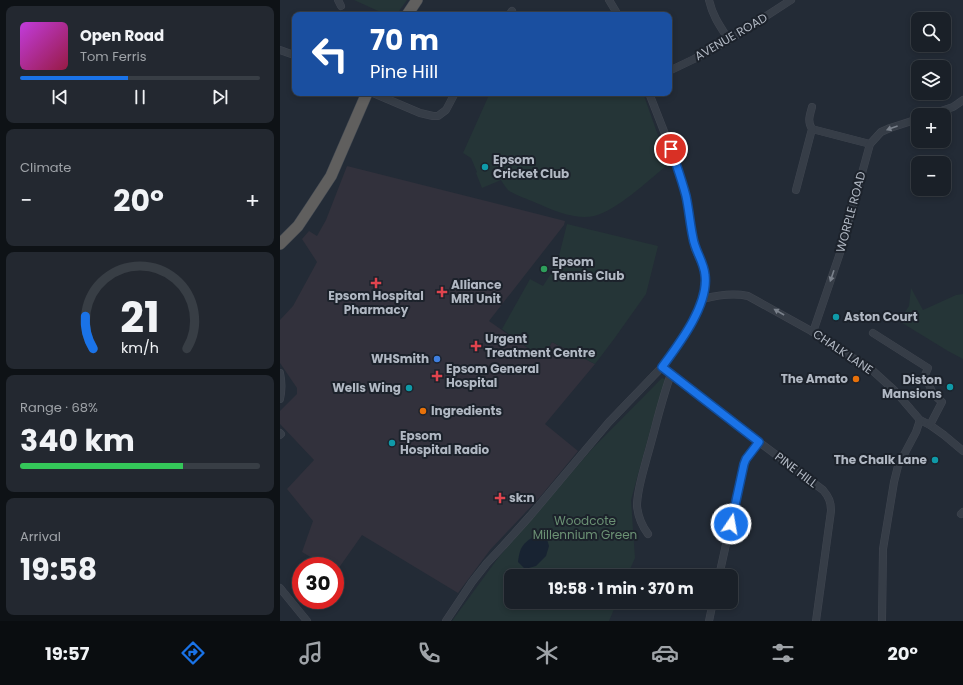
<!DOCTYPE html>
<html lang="en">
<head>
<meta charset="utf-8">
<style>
  body { margin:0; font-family:Poppins,sans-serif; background:#232830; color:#f1f3f6; height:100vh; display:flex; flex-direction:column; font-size:15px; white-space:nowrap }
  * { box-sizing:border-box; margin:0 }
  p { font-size:13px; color:#9fa3a8 }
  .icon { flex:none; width:22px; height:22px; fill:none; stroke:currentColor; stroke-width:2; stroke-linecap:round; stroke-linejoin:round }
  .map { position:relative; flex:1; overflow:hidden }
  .drawer { display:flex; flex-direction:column; gap:6px; padding:6px; background:#0e1216; width:280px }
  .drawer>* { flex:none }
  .top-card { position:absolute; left:12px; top:12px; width:380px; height:84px; border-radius:8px; box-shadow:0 2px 6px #0003,0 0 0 1px #383e45; background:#1a4fa0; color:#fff; overflow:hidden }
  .tools { position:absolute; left:631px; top:12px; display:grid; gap:8px }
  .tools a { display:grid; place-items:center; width:40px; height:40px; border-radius:8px; background:#1a2028; box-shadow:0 2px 6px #0003,0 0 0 1px #383e45; font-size:20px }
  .speed { position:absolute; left:12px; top:557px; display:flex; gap:8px; font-size:20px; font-weight:700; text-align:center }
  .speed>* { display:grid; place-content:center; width:52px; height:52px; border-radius:50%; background:#1a2028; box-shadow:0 2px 6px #0003,0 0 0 1px #383e45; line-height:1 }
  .speed .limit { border:6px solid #d22; background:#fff; color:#111 }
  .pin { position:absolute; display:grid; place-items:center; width:34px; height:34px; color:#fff; margin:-17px; border:2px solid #fff; border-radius:50%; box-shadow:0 1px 4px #0007 }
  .me { position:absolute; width:44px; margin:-22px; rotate:12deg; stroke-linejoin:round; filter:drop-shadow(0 0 3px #0008) }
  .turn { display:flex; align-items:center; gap:14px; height:84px; padding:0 12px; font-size:18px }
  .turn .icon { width:52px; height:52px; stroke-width:2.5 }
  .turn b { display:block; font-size:28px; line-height:34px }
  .big { font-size:30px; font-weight:700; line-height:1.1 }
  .drawer .widget { flex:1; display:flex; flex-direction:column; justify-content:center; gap:6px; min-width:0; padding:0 14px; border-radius:8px; background:#232830 }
  .drawer .dial { align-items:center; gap:0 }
  .dial svg { height:104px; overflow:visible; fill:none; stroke:#383e45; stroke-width:7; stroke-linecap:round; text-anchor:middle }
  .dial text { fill:#f1f3f6; stroke:none }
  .song { display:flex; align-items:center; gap:12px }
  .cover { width:48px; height:48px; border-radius:6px; background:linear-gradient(135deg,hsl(290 70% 55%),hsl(340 70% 35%)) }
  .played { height:4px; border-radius:2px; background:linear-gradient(90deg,#1a73e8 45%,#383e45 45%) }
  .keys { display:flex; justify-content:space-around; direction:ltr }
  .heat { display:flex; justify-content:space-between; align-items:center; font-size:22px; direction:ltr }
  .charge { height:6px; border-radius:3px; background:linear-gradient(90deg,#34c759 68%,#383e45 0) }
  .trip { position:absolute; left:224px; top:569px; width:234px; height:40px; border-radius:8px; background:#1a2028; box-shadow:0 2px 6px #0003,0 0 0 1px #383e45; font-weight:700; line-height:40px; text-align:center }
  .menu { display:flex; height:64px; justify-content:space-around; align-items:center; background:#0a0d10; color:#9fa3a8 }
  .menu .icon { width:28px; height:28px }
  .menu .current { color:#1a73e8 }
  .menu b { font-size:18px; color:#f1f3f6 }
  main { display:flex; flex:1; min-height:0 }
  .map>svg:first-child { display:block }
</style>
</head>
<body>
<main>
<section class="drawer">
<div class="widget">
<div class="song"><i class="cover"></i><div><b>Open Road</b><p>Tom Ferris</p></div></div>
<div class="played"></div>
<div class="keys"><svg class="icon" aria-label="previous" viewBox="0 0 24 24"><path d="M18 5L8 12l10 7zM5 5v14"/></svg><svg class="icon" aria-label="pause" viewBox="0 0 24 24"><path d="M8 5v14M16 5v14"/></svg><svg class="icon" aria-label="next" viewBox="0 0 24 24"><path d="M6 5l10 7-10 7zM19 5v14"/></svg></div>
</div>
<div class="widget"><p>Climate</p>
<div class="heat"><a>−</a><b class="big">20°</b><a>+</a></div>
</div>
<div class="widget dial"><svg viewBox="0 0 100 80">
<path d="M14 69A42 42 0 1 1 86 69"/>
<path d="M14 69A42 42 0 0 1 8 44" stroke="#1a73e8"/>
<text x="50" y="56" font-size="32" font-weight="700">21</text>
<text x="50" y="72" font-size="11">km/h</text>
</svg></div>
<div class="widget"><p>Range · 68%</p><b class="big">340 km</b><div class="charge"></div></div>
<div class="widget"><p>Arrival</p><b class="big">19:58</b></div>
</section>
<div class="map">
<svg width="683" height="621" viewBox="0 0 683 621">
  <rect width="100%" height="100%" fill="#232b36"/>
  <polygon fill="#32313c" points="67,166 285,221 284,225 209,321 262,358 272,342 315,364 265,424 298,451 260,497 210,550 178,593 82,535 56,572 55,571 55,566 46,566 22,552 33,521 7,489 34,460 0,424 0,411 17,394 17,388 0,363 0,320 13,306 37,262 22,239 29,231 37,236 46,220"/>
  <g fill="#253537">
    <polygon points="74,0 127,0 116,15 107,15"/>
    <path d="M211 93H363L386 158V166C369 180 336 211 314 216 297 220 274 211 259 204 252 201 233 194 228 190 225 187 223 183 221 180L202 188 196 173 197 172 191 158 183 153 209 95Z"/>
    <polygon points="287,224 378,246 366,294 334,339 315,364 272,342 262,358 222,329 250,279 263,286 277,264"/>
    <polygon points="631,288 643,310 676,295 683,294 683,359 668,351 619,321 629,306"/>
    <polygon points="382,378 388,380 377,406 351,500 355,558 347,576 231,576 231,602 337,602 329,621 172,621 218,558 267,501 312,449"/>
  </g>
  <path fill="#182332" d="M259 534 266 536 269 546 266 556 256 566 245 569 238 562C240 545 244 542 259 534Z"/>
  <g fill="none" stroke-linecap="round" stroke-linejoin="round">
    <g stroke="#404650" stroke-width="8">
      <g id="minor">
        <polyline points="58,0 61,6"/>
        <polyline points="329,0 338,15"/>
        <path d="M429 0C433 17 440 26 449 40"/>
        <polyline points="229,15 232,11"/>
        <polyline points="0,50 14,55"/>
        <polyline points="389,71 414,59 449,40 511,0"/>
        <polyline points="93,93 140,113 153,116 158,116 166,110 175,93"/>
        <polyline points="649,115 673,107 683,100"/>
        <polyline points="532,129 590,144"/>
        <path d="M516 190 532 129C527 121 530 115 532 107"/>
        <path d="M423 299C438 295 453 293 468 296L533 332 592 370 615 391 640 420 650 425 664 435 683 451"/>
        <polyline points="533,332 560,253 590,144 601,132 610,128 638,119"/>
        <polyline points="593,333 648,368 645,375 653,394 662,402 650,425"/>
        <path d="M382 367 479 442 543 490C549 497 551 502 551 511L536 621"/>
        <path d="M0 373C2 382 2 390 0 399"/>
        <polyline points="0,433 1,434 0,435"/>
        <polyline points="681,514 683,512"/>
        <path d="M368 534C362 526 358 516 357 506 357 490 363 473 367 457 375 430 381 401 391 374"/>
        <polyline points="439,576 464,463 479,442"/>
        <polyline points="0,588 27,621"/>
        <polyline points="166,621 192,582 207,563 223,546 250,516 329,422 382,367 405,334 418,312 424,292 426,285 425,275 423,267 415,249 413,238 406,195 396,162 369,93"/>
        <polyline points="429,621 433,602"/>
        <polyline points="602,621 603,549 614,482 618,466 636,432 640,420"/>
      </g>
    </g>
    <g stroke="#414851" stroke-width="12">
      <g id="trunk">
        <polyline points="127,15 137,0"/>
        <polyline points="0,244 18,226 32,205 51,176 87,93"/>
      </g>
    </g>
    <use href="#minor" stroke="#363d47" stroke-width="7"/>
    <use href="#trunk" stroke="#605f5e" stroke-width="11"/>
  </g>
  <defs><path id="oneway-solid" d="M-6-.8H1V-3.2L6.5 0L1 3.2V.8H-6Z"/></defs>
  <g fill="#7a818b">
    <use href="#oneway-solid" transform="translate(612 128) rotate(160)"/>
    <use href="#oneway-solid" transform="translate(552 276) rotate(109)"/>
    <use href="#oneway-solid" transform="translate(499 312) rotate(-150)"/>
  </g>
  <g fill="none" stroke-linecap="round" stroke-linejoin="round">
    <g stroke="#114b97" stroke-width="10">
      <path id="route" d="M391 149C396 164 402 180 406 196 409 210 410 224 413 238 415 251 424 262 425 275 429 305 399 344 382 367L479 442 466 459 464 464 451 524"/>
    </g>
    <use href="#route" stroke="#1a73e8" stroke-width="7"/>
  </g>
  <g fill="#0f9aa8" stroke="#1c222b" stroke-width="1.5">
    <circle cx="205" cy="167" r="4"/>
    <circle cx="556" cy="317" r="4"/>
    <circle cx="670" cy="387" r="4"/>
    <circle cx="129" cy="388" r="4"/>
    <circle cx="112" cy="443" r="4"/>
    <circle cx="655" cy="460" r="4"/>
  </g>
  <circle fill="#2e9e5b" stroke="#1c222b" stroke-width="1.5" cx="264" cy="269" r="4"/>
  <g fill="#e0444e" stroke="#1c222b" stroke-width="1.5">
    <path d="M94 277h4v4h4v4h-4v4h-4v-4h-4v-4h4z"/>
    <path d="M160 286h4v4h4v4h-4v4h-4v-4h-4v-4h4z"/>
    <path d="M194 340h4v4h4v4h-4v4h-4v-4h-4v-4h4z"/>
    <path d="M155 370h4v4h4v4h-4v4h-4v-4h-4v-4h4z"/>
    <path d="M218 492h4v4h4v4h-4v4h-4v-4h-4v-4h4z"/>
  </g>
  <circle fill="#3f7fe0" stroke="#1c222b" stroke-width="1.5" cx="157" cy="359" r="4"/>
  <g fill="#e8710a" stroke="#1c222b" stroke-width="1.5">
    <circle cx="576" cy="379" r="4"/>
    <circle cx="143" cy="411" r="4"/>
  </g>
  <g text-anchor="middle" stroke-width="4" stroke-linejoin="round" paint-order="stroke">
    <g font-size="12" fill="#b1b8c3" stroke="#1c222b">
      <text transform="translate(451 37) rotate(-30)" y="4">AVENUE ROAD</text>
      <text transform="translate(571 212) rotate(-75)" y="4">WORPLE ROAD</text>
      <text transform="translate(563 352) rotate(34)" y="4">CHALK LANE</text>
      <text transform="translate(516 470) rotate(37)" y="4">PINE HILL</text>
    </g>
    <g font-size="12" font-weight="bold" fill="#b1b8c3" stroke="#1c222b" text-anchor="start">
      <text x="213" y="164">Epsom<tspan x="213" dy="14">Cricket Club</tspan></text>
      <text x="272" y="266">Epsom<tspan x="272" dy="14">Tennis Club</tspan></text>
      <text x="171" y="289">Alliance<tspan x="171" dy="14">MRI Unit</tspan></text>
      <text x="96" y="300" text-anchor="middle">Epsom Hospital<tspan x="96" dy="14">Pharmacy</tspan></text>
      <text x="564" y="321">Aston Court</text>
      <text x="205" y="343">Urgent<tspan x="205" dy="14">Treatment Centre</tspan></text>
      <text x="149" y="363" text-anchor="end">WHSmith</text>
      <text x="166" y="373">Epsom General<tspan x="166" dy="14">Hospital</tspan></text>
      <text x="568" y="383" text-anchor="end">The Amato</text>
      <text x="662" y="384" text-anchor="end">Diston<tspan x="662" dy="14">Mansions</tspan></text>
      <text x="121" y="392" text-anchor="end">Wells Wing</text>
      <text x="151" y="415">Ingredients</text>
      <text x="120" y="440">Epsom<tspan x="120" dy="14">Hospital Radio</tspan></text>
      <text x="647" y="464" text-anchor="end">The Chalk Lane</text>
      <text x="229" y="502">sk:n</text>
    </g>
    <g font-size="12" fill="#6b9174" stroke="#1c222b">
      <text x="305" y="525">Woodcote<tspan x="305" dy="14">Millennium Green</tspan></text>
    </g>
  </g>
</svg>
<div class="tools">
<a><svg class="icon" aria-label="search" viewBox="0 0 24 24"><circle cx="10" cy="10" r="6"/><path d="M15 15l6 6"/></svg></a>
<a><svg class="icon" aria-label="layers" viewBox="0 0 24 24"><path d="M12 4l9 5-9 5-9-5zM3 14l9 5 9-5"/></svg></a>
<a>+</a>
<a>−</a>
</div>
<div class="speed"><div class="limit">30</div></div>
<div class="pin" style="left:391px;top:149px;background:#d93025"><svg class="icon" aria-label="arrive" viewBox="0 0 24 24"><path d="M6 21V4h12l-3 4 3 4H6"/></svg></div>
<svg class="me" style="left:451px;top:524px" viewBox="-20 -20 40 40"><circle r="17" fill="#1a73e8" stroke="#fff" stroke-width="3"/><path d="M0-11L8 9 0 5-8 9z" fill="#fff"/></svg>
<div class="trip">19:58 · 1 min · 370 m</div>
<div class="top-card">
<div class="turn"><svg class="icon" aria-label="left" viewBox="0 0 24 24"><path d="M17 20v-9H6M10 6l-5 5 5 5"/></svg><div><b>70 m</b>Pine Hill</div></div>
</div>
</div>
</main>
<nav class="menu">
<b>19:57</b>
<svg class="icon current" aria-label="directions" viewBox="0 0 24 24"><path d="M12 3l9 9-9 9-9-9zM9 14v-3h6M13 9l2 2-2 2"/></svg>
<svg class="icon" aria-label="music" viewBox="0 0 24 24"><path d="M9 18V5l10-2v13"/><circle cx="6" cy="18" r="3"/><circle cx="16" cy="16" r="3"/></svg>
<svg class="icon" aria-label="phone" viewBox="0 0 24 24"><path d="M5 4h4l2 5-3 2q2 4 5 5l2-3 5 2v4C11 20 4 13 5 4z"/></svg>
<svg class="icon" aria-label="climate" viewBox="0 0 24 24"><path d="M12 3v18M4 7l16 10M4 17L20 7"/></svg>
<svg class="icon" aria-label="car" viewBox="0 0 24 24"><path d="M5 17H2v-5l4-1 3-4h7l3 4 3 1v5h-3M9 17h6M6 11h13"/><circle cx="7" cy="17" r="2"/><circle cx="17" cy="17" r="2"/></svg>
<svg class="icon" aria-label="filters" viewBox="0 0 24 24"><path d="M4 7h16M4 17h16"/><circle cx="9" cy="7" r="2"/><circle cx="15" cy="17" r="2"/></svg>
<b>20°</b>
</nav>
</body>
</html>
